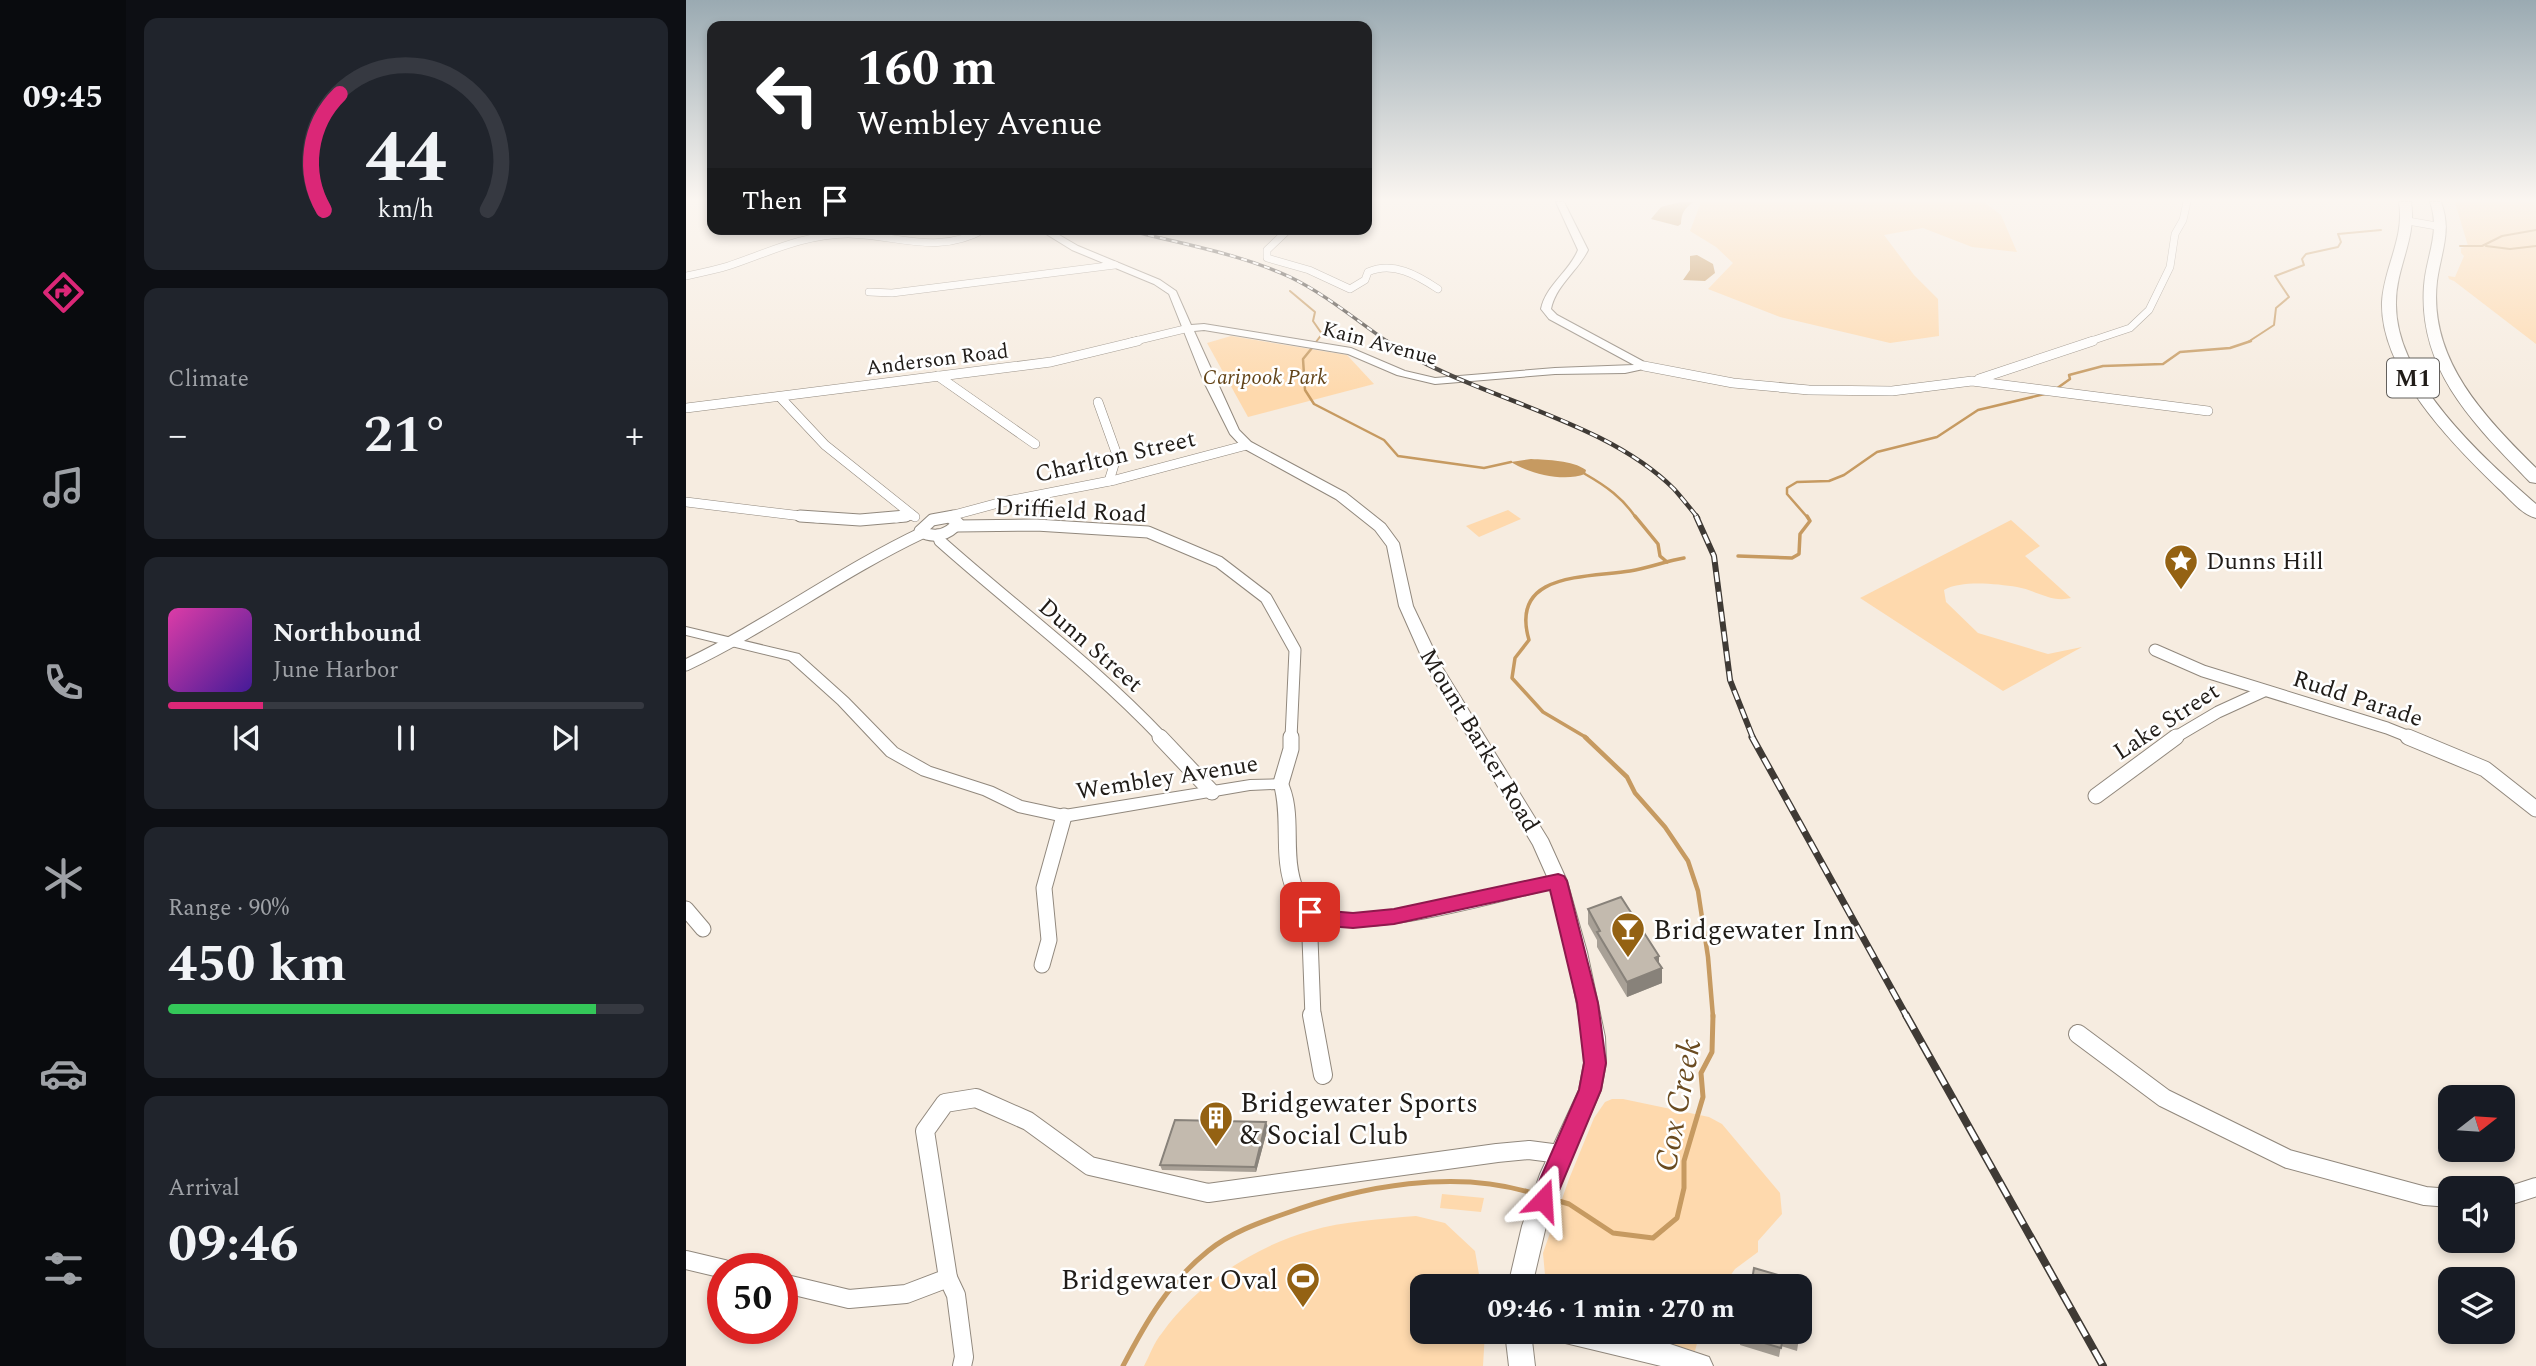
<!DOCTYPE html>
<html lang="en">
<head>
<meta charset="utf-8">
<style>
  body { margin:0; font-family:Spectral,serif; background:#20242c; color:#f1f3f6; height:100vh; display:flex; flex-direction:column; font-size:26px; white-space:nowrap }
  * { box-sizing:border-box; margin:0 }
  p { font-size:23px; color:#9ea1a6 }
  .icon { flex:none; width:38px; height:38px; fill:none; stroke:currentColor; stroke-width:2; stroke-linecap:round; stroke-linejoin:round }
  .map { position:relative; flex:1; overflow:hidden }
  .drawer { display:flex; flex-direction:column; gap:18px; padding:18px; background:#0d0f14; width:560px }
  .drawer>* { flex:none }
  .guide { position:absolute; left:21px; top:21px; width:665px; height:214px; border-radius:14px; box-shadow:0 4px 10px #0003; background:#202124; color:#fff; overflow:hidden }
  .needle { width:46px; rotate:73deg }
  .tools { position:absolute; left:1752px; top:1085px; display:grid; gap:14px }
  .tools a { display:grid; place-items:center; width:77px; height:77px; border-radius:14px; background:#171b24; box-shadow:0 4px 10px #0003; font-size:35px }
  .speed { position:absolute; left:21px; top:1253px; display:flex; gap:14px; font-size:35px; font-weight:700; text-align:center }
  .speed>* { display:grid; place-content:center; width:91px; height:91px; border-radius:50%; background:#171b24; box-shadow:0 4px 10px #0003; line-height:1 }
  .speed .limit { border:10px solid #d22; background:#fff; color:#111 }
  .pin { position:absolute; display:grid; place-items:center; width:60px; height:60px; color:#fff; margin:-30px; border-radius:14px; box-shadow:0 4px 10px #0006 }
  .me { position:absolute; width:77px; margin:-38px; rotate:20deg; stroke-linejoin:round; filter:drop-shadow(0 0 5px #0008) }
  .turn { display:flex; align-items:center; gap:24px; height:147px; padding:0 35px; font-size:32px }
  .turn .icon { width:91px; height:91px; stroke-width:2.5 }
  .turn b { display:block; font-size:49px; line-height:60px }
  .then { display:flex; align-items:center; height:66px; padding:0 35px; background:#0003; gap:14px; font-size:26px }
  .big { font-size:52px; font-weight:700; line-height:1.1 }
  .drawer .widget { flex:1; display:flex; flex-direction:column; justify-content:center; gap:10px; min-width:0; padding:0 24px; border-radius:14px; background:#20242c }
  .drawer .dial { align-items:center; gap:0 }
  .dial svg { height:182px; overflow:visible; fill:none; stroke:#363941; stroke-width:7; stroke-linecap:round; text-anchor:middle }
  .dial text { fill:#f1f3f6; stroke:none }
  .song { display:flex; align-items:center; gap:21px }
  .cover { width:84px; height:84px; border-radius:10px; background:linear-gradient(135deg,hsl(320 70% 55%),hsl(260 70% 35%)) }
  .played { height:7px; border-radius:4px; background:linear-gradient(90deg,#db2777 20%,#363941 20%) }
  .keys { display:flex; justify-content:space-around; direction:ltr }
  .heat { display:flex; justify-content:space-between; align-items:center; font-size:38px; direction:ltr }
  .charge { height:10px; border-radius:5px; background:linear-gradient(90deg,#34c759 90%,#363941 0) }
  .trip { position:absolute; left:724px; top:1274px; width:402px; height:70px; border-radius:14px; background:#171b24; box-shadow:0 4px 10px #0003; font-weight:700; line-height:70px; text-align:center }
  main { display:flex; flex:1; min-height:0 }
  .dock { display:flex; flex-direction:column; width:126px; justify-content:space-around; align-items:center; background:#090b0e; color:#9ea1a6 }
  .dock .icon { width:49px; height:49px }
  .dock .active { color:#db2777 }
  .dock b { font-size:32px; color:#f1f3f6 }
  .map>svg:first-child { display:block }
</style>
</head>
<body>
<main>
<nav class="dock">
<b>09:45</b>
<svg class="icon active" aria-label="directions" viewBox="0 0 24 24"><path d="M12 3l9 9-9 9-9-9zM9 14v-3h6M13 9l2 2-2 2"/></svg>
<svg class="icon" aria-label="music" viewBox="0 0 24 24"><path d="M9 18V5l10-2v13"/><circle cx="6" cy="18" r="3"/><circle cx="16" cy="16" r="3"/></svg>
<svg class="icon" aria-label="phone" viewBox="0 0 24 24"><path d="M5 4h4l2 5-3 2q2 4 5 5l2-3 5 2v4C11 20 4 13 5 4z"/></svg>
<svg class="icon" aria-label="climate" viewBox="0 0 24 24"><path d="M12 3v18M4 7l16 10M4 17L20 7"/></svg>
<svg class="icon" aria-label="car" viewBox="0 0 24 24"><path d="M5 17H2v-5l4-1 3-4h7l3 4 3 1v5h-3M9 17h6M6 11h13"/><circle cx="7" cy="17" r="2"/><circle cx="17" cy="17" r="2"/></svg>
<svg class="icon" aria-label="filters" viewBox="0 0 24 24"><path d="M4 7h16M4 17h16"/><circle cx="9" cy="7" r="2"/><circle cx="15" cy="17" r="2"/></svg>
</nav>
<section class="drawer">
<div class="widget dial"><svg viewBox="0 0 100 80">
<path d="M14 69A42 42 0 1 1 86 69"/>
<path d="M14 69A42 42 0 0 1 21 18" stroke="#db2777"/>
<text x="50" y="56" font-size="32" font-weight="700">44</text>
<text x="50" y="72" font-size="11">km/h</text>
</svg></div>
<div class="widget"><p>Climate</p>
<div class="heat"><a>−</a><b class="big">21°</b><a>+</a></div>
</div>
<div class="widget">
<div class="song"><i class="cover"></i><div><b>Northbound</b><p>June Harbor</p></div></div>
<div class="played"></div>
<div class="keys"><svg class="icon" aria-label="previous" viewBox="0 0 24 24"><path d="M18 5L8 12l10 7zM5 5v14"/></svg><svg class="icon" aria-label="pause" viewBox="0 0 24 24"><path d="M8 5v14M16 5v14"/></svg><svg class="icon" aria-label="next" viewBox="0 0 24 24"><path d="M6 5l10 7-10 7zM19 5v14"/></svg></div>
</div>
<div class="widget"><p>Range · 90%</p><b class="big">450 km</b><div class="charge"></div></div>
<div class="widget"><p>Arrival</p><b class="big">09:46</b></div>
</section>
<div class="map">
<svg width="1850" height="1366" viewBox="0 0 1850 1366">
  <rect width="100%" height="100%" fill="#f6ece0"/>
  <g fill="#fed9ad">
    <polygon points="1015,202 1298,202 1315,215 1331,252 1286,247 1237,228 1198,235 1228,275 1252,299 1253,336 1204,343 1094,317 1022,289 1047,263 1030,247 1004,231"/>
    <polygon points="1769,202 1850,202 1850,344 1768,281 1763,279 1762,276 1769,277 1778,256 1775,253 1775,248 1782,246"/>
    <polygon points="545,336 661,355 688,384 562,417 521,343"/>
    <polygon points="822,510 835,519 793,537 780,526"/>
    <path d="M1325 520 1354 546 1339 556 1385 598C1365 603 1350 590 1331 587 1310 584 1276 580 1258 590L1260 602 1292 633 1362 654 1396 647 1317 691 1174 598Z"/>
    <polygon points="926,1099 937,1099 1023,1117 1036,1124 1094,1193 1096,1214 1072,1241 1072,1252 1049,1269 1037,1286 860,1286 857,1253 883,1179 908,1118 919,1102"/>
    <polygon points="756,1194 798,1198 795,1212 754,1208"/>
    <path d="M730 1216 759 1223 789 1251 795 1286H737V1332H799L797 1366H458C464 1355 468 1342 476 1333 510 1285 567 1247 624 1231 658 1221 695 1219 730 1216Z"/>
    <polygon points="938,1332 1014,1332 1009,1351"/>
  </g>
  <g fill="#c69a61">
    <path d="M994 202H1007C999 208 995 213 995 224L992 226 965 219 975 207Z"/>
    <polygon points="1011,255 1027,264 1029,273 1019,281 997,280 1004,270 1004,256"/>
    <path d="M845 459C862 460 886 460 900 470L899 474C878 482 844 474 825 462Z"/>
  </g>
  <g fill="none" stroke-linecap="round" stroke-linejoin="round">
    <g stroke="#c69a61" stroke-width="2">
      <polyline points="1774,246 1796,246 1816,236 1850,230"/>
      <polyline points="1800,246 1824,249 1850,246"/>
      <polyline points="604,291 629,312 627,321 636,334 630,342"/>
      <polyline points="1562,342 1588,325 1590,308 1603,297 1589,276 1618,265 1616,259 1620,254 1652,247 1655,242 1652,234 1695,230"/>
    </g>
    <g stroke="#c69a61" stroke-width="2.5">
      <polyline points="626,348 617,359 619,390 628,404 698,440 712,456 798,468 825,462"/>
      <polyline points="1370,389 1384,379 1383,375 1417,366 1477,364 1494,352 1544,348 1565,341"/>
      <path d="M899 474C920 486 937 498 950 518"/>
      <polyline points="1122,518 1101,494 1101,488 1111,482 1143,481 1158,475 1191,452 1251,437 1292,410 1363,393"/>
    </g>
    <g stroke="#c69a61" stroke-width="3.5">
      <polyline points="949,516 972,544 974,556 981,562"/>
      <polyline points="1052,556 1106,558 1113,554 1114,534 1124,521 1121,516"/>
      <path d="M901 738 857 712 826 678 829 658 843 640C823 572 900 578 944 571 963 568 980 561 998 558"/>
    </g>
    <polyline stroke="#c69a61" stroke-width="4.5" points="899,737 941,777 949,793 979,827 1002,861 1012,891 1022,957 1027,1017"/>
    <g stroke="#c69a61" stroke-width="5">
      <polyline points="866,1199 883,1204 927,1233 967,1238 991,1218 998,1188 998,1161 1017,1097 1015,1073 1026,1052 1027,1015"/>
      <path d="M437 1366C460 1322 482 1283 522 1251 544 1233 572 1223 598 1214 675 1186 770 1168 849 1194"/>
    </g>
    <g stroke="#91887d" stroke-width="8">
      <g id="minor-far4">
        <polyline points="1722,221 1756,227"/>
        <path d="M603 229 581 250V258L623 270 664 289 679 280 682 272C707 261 731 275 752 289"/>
        <path d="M0 276C14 273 29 270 42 266 81 253 119 234 162 234 214 235 250 256 299 229"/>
        <polyline points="183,292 206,293 429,265"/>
        <polyline points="445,342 503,328"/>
        <polyline points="1402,342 1444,328 1463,310 1484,267 1489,234 1497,220 1501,202"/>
      </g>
    </g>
    <g stroke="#91887d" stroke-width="10">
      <g id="minor-far3">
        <polyline points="958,366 1047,383 1123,390 1206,391 1286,381 1522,411"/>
        <polyline points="252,376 349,444"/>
        <polyline points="1293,379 1407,341"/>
        <polyline points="94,397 139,445 229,517"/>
        <polyline points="412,402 431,455 423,481"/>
        <polyline points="0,408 365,362 452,341"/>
        <polyline points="0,502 132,518"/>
        <polyline points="210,518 226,515"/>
        <polyline points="257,518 316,502 429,480 561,445"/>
      </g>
    </g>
    <g stroke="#91887d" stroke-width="13">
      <g id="minor-far2">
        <polyline points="114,516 174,520 220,516"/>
        <path d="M265 518 272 523C262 535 248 539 234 531L246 520 268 516"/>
        <polyline points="271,526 350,525 462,532 533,562 580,598 609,650 605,738"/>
        <path d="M252 535 254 541C328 607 408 666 476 738"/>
        <polyline points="1469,650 1517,671 1701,728 1726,738"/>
        <path d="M0 665C82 626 154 572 236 533"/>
        <polyline points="1488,738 1532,712 1578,691"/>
      </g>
    </g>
    <g stroke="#91887d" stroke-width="17">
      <g id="minor-far1">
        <polyline points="474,737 526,792"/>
        <polyline points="1722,737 1799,769 1850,809"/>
        <polyline points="595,783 605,749 605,737"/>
        <polyline points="1410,796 1490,737"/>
        <polyline points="0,909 17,929"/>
        <polyline points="623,912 627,1017"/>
        <polyline points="356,965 363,940 358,888 378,816"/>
      </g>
    </g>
    <g stroke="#91887d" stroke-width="20">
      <g id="minor">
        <polyline points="626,1015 637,1075"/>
        <polyline points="1392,1034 1478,1098 1602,1159 1739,1196 1764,1198"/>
        <polyline points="1816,1198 1850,1187"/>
        <polyline points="0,1260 38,1269"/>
        <polyline points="262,1278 270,1295 278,1357 276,1366"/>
        <polyline points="96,1283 163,1299 220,1294 262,1278 239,1131 259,1103 290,1098 342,1121 404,1166 522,1193 811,1153 843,1150 874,1154"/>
      </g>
    </g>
    <g stroke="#91887d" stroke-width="2">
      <path id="tertiary" d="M0 627 113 654 162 698 211 748 245 767 307 787 336 801 378 810 564 780 600 779C618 813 602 855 618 890 620 895 624 904 630 907 665 930 828 885 872 875L878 877 880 881 878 885 872 887C820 899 660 948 617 916 611 911 606 901 602 894 587 861 597 823 589 789L564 790 378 822 332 812 297 795 235 775 201 756 152 704 103 660 0 635Z"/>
    </g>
    <g stroke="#91887d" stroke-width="2">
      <g id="secondary">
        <path d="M870 202H878L902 250C892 271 870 285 865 309L871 315 962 364V368L939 373 869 374 749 384 711 375 662 354 518 330 508 331 553 430 565 442 660 493 699 524 713 543 727 606 756 667 862 839 881 881 901 952 919 1037 920 1063 915 1090 878 1174 860 1226 846 1286H822L836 1226 854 1174 893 1090 898 1063 897 1037 881 952 863 881 847 845 740 667 713 606 701 546 689 530 650 499 557 448 544 434 518 382 483 294 468 284 386 250 352 229H363L392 246 474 280 490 291 505 325 518 324 665 348 719 371 749 378 869 368 948 365 863 319 855 309C860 285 883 272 892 250Z"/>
        <polygon points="819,1332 845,1332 849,1366 823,1366"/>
        <polygon points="867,1332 948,1332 1023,1357 1027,1366 975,1366 871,1341"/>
      </g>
    </g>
    <g stroke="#91887d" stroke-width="2">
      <g id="motorway">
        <path d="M1713 202H1725C1731 238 1710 267 1710 302 1708 379 1796 457 1850 504V518C1836 515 1823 498 1813 489 1766 444 1694 371 1696 302 1698 267 1719 238 1713 202Z"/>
        <path d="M1744 202H1755C1766 231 1755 252 1751 281 1742 360 1799 417 1850 468V483L1844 482C1789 425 1732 371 1738 286 1740 256 1755 233 1744 202Z"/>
      </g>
    </g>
    <use href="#minor-far4" stroke="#fff" stroke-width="7"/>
    <use href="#minor-far3" stroke="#fff" stroke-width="9"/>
    <use href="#minor-far2" stroke="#fff" stroke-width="11"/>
    <use href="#minor-far1" stroke="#fff" stroke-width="15"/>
    <use href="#minor" stroke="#fff" stroke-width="18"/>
    <use href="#tertiary" fill="#fff" fill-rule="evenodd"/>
    <use href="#secondary" fill="#fff" fill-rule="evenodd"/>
    <use href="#motorway" fill="#fff" fill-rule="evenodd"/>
    <g stroke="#3f3a35" stroke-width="3.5">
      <path id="rail-far4" d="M439 229C494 244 552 253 604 277 639 294 670 320 702 342"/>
    </g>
    <g stroke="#3f3a35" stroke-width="4.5">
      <path id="rail-far3" d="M700 341C785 398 916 417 988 489 996 498 1004 508 1012 518"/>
    </g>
    <g stroke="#3f3a35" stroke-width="6">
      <polyline id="rail-far2" points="1010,516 1028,556 1044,680 1067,738"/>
    </g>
    <g stroke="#3f3a35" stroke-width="7">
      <polyline id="rail-far1" points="1066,737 1221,1017"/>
    </g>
    <g stroke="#3f3a35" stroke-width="8">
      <polyline id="rail" points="1220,1015 1417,1366"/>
    </g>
    <use href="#rail-far4" stroke="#fff" stroke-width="2" stroke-dasharray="6" stroke-linecap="butt"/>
    <use href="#rail-far3" stroke="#fff" stroke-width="2.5" stroke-dasharray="8" stroke-linecap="butt"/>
    <use href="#rail-far2" stroke="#fff" stroke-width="3.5" stroke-dasharray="10" stroke-linecap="butt"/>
    <use href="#rail-far1" stroke="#fff" stroke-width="4.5" stroke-dasharray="12" stroke-linecap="butt"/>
    <use href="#rail" stroke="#fff" stroke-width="5" stroke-dasharray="16" stroke-linecap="butt"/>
  </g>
  <g fill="#a8a096">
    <polygon points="902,909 973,956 973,963 976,968 976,983 941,997 911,947 911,940 902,924"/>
    <polygon points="582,1127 570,1172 476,1170 474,1165"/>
    <polygon points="1056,1332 1114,1332 1111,1351 1095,1346 1093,1357 1054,1345"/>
  </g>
  <g fill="#88827a">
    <polygon points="973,956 973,970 976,968 976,983 941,997 941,982 969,958"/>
    <polygon points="580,1122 582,1127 570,1172 569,1167"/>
  </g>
  <g fill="#c3baae" stroke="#88827a" stroke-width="2">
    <polygon points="935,897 973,956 969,958 976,968 941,982 911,932 914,931 902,909"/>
    <polygon points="489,1120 580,1122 569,1167 474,1165"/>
    <polygon points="1068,1268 1106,1279 1105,1286 1065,1286"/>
    <polygon points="1056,1332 1114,1332 1113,1341 1097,1337 1095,1348 1055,1336"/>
  </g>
  <linearGradient id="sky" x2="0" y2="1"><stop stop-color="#9aaab2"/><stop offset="0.51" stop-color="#fbf6f1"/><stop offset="1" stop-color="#fbf6f1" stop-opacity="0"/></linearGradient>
  <rect width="1850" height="393" fill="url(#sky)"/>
  <polygon fill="#db2777" stroke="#8e194d" stroke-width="2" points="872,874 878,876 881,881 912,1003 920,1063 915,1090 869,1200 866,1208 857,1212 849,1208 845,1200 893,1090 898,1063 891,1003 864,890 708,924 667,928 642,926 617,917 614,912 617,906 624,904 643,911 667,913 708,909"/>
  <defs>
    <g id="sight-pin" transform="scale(1.75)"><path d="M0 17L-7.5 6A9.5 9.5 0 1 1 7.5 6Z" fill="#946213" stroke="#fff"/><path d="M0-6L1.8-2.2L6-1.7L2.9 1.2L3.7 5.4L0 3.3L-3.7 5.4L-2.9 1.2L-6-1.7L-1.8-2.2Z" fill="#fff"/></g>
    <g id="bar-pin" transform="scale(1.75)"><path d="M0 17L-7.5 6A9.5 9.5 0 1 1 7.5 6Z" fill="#946213" stroke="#fff"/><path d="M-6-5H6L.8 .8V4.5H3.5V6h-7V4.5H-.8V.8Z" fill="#fff"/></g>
    <g id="building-pin" transform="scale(1.75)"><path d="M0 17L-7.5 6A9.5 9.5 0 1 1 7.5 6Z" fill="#946213" stroke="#fff"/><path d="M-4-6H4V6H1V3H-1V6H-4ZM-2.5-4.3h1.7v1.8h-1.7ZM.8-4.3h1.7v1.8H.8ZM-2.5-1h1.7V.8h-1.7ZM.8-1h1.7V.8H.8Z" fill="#fff"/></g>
    <g id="stadium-pin" transform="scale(1.75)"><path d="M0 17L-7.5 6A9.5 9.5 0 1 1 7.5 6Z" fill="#946213" stroke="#fff"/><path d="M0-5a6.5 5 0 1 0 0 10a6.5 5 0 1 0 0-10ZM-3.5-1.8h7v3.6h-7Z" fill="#fff"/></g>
  </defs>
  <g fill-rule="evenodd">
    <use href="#sight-pin" x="1495" y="561"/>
    <use href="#bar-pin" x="942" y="929"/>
    <use href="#building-pin" x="530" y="1118"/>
    <use href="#stadium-pin" x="617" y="1279"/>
  </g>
  <g text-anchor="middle" stroke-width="5" stroke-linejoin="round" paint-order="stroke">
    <g font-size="21" fill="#201c18" stroke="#fff">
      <text transform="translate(694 343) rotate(15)" y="7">Kain Avenue</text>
      <text transform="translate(251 359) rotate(-7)" y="7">Anderson Road</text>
    </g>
    <g font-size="21" font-style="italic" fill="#634418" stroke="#fff">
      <text x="579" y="384">Caripook Park</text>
    </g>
    <rect fill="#fff" stroke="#63605d" stroke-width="2" x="1701" y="358.5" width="52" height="39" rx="5"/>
    <g font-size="23" font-weight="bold" fill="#201c18">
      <text x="1727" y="386">M1</text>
    </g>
    <g font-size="24" fill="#201c18" stroke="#fff">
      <text transform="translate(429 456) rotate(-13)" y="8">Charlton Street</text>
      <text transform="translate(385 510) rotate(3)" y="8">Driffield Road</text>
      <text transform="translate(405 645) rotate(41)" y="8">Dunn Street</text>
      <text transform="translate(1672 698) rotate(18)" y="8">Rudd Parade</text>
      <text transform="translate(1480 721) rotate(-33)" y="8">Lake Street</text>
      <text transform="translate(794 740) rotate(59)" y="8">Mount Barker Road</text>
      <text transform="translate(481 777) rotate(-9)" y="8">Wembley Avenue</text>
    </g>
    <g font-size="24" fill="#201c18" stroke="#fff" text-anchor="start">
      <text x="1520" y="569">Dunns Hill</text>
    </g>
    <g font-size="28" fill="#201c18" stroke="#fff" text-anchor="start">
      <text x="967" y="939">Bridgewater Inn</text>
      <text x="554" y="1112">Bridgewater Sports<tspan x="554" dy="32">&amp; Social Club</tspan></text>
      <text x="592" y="1289" text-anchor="end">Bridgewater Oval</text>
    </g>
    <g font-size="32" font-style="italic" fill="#6a4b20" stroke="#fff">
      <text transform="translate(991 1105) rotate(-79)" y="11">Cox Creek</text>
    </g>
  </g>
</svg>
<div class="tools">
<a><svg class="needle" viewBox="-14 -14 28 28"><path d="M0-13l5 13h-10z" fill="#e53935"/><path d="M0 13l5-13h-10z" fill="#9ea1a6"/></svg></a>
<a><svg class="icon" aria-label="sound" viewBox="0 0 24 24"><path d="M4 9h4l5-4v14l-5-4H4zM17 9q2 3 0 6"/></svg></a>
<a><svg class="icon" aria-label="layers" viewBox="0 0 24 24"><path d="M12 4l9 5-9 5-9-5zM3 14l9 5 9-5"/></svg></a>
</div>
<div class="speed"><div class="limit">50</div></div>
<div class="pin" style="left:624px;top:912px;background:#d93025"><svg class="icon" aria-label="arrive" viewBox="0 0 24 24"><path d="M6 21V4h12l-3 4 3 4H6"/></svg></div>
<svg class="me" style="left:857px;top:1200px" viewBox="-20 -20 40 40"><path d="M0-17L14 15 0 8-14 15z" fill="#db2777" stroke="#fff" stroke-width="4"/></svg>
<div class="trip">09:46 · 1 min · 270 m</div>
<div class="guide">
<div class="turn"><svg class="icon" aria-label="left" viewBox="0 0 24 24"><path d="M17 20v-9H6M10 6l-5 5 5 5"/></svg><div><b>160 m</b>Wembley Avenue</div></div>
<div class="then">Then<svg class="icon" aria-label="arrive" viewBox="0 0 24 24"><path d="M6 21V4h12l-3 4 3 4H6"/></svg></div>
</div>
</div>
</main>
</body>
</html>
